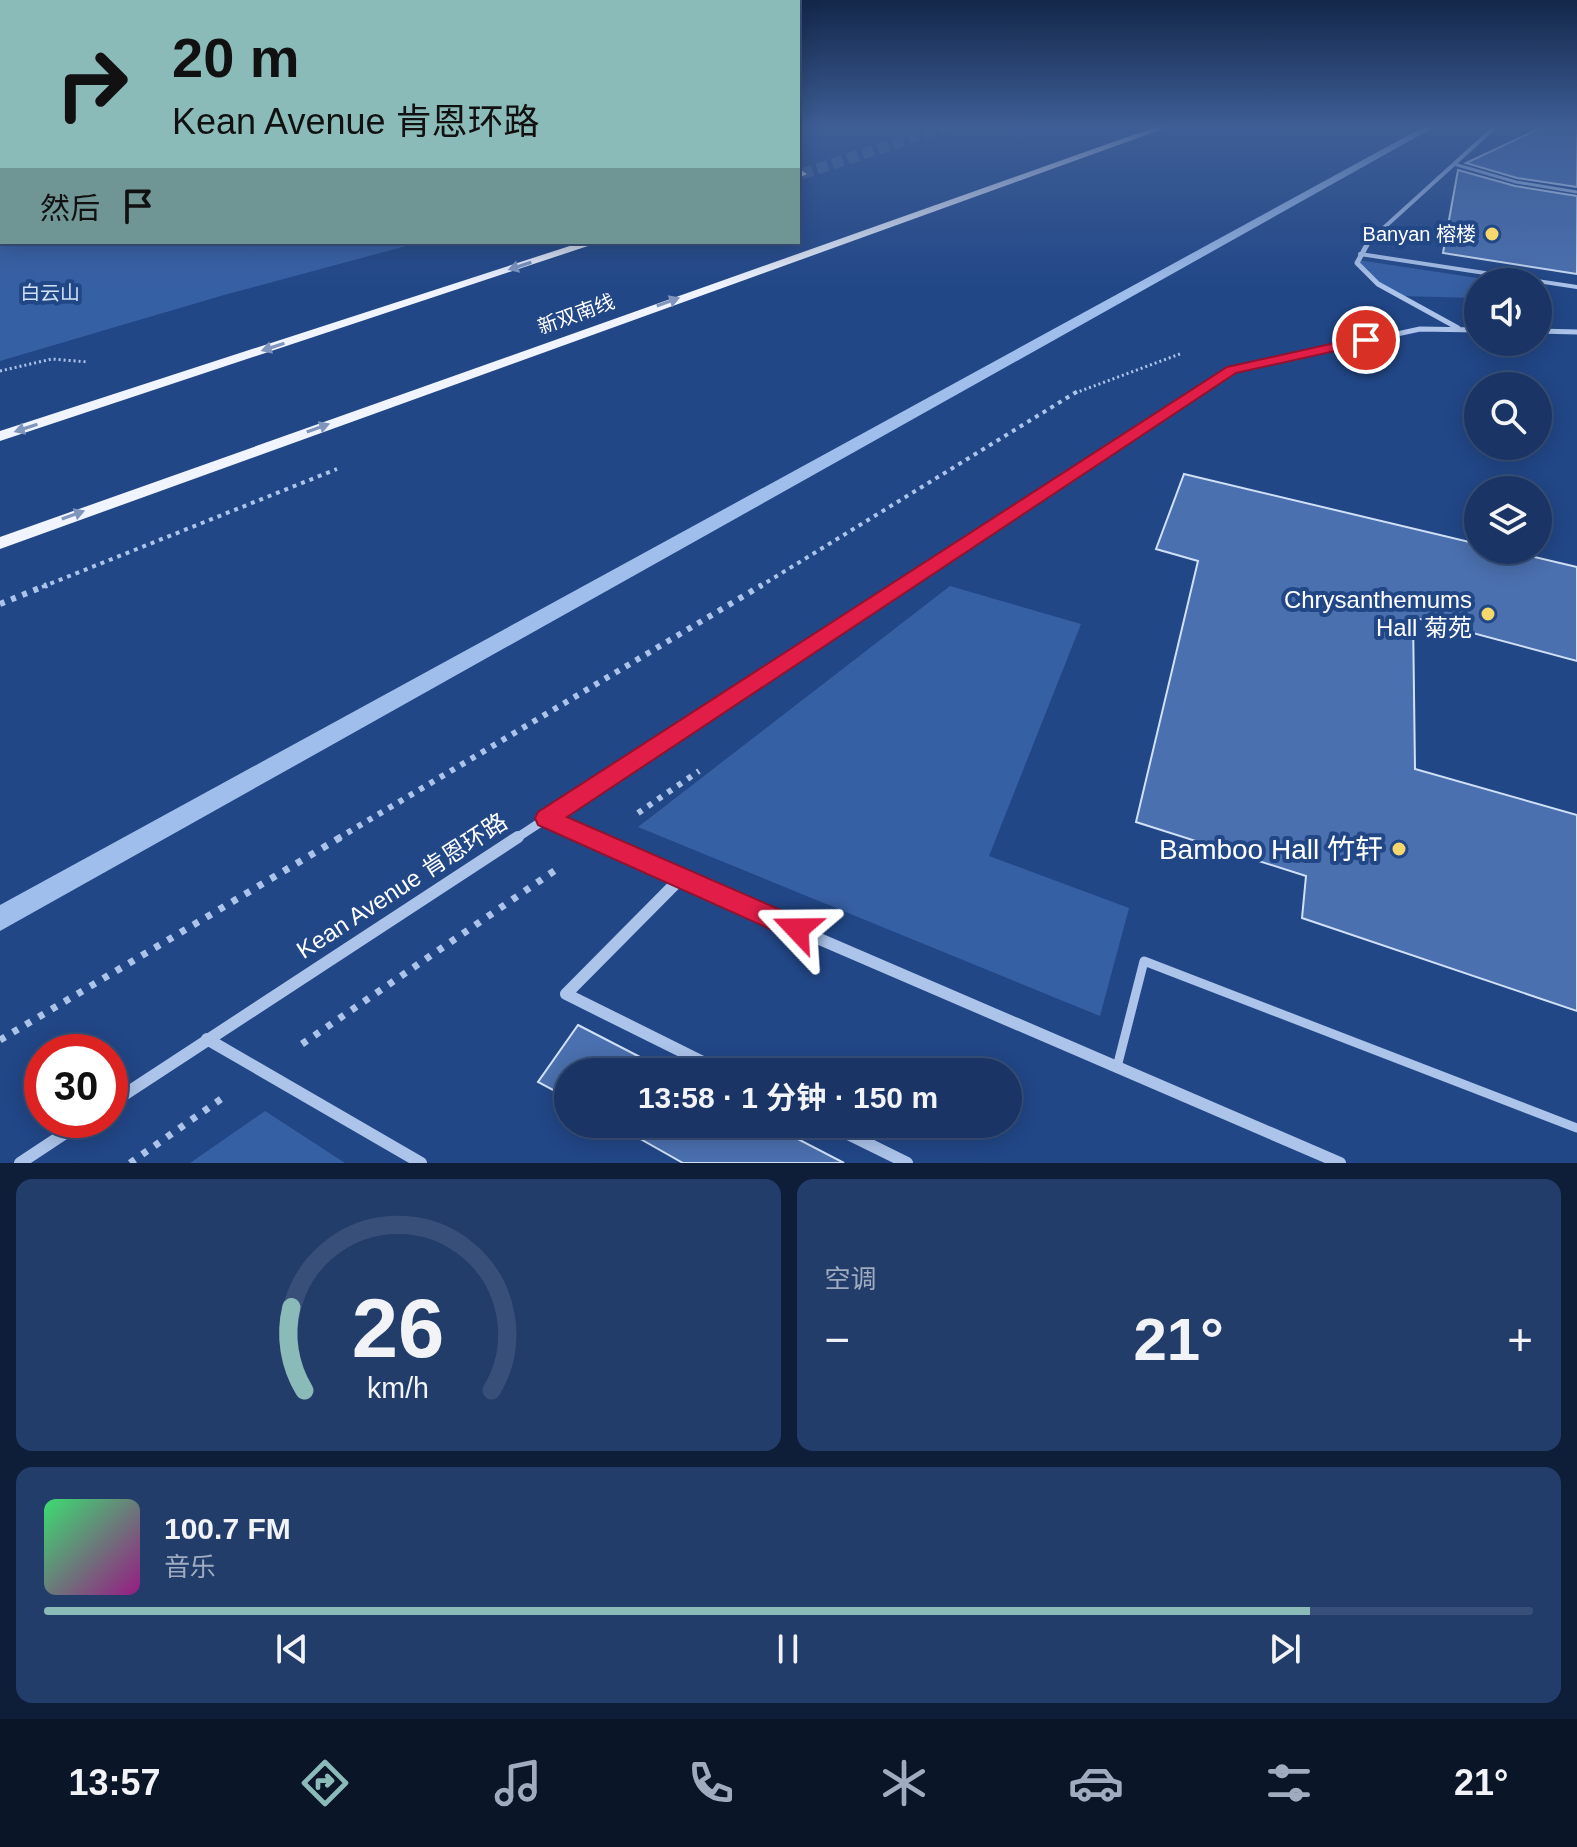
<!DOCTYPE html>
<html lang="zh">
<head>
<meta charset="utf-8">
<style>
  body { margin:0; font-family:Helvetica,"Noto Sans SC",sans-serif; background:#233d6b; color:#f1f3f6; height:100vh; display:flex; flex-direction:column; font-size:30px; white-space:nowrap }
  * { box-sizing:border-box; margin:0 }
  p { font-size:26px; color:#9fabbf }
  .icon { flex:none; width:44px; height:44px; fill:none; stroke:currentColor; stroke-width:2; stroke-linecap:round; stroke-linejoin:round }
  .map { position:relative; height:1163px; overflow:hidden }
  .drawer { display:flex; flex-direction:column; gap:16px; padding:16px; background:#0e1d38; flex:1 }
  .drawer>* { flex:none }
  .guide { position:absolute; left:0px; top:0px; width:800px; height:244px; box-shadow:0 4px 20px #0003,0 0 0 2px #385079; background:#8bbbb9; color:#111; overflow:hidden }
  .buttons { position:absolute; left:1464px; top:268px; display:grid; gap:16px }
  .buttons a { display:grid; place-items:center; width:88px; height:88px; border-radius:50%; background:#1a3565; box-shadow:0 4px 20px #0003,0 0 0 2px #385079; font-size:40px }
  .speed { position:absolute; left:24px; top:1034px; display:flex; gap:16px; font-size:40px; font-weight:700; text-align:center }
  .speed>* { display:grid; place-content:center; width:104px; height:104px; border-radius:50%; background:#1a3565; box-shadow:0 4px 20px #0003,0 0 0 2px #385079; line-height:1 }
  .speed .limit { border:12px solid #d22; background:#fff; color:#111 }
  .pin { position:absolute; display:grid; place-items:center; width:68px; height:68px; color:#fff; margin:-34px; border:4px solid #fff; border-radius:50%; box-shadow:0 2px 8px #0007 }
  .me { position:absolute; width:88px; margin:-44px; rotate:293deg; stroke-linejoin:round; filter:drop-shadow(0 0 6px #0008) }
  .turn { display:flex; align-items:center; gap:28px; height:168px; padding:0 40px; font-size:36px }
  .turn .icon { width:104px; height:104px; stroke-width:2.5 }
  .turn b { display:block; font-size:56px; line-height:68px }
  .then { display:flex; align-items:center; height:76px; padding:0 40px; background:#0003; gap:16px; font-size:30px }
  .big { font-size:60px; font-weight:700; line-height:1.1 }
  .drawer .card { flex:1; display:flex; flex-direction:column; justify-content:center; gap:12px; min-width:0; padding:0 28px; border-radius:16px; background:#233d6b }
  .drawer .dial { align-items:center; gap:0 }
  .dial svg { height:208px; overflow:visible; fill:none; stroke:#385079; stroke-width:7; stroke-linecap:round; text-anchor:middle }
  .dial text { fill:#f1f3f6; stroke:none }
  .song { display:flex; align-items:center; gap:24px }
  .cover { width:96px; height:96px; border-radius:12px; background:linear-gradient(135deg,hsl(140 70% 55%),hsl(310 70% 35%)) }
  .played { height:8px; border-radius:4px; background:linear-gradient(90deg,#8bbbb9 85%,#385079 85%) }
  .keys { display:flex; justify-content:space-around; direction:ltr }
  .heat { display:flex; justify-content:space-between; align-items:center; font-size:44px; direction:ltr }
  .drawer .tiles { flex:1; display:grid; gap:16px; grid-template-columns:1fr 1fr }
  .card:last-child { grid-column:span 2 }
  .trip { position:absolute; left:554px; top:1058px; width:468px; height:80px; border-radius:40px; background:#1a3565; box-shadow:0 4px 20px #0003,0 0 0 2px #385079; font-weight:700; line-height:80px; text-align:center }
  .menu { display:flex; height:128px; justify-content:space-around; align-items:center; background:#0a1528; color:#9fabbf }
  .menu .icon { width:56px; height:56px }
  .menu .on { color:#8bbbb9 }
  .menu b { font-size:36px; color:#f1f3f6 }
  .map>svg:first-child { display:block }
</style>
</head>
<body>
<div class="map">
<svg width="1577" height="1163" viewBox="0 0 1577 1163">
  <rect width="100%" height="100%" fill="#224787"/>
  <g fill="#3660a4">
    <polygon points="0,126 2,242 421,242 224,295 0,361"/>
    <polygon points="1358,260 1504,282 1478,282 1478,298 1399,296 1378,284"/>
    <polygon points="950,586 1081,624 989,856 1129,908 1100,1016 638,827"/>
    <polygon points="265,1111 345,1163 190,1163"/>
  </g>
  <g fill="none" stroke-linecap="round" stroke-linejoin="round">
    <polygon fill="#a0beeb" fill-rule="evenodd" points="1425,126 1436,126 0,931 0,905"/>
  </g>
  <g fill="#4b70af" stroke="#d0e0f7" stroke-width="2">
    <polygon points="1545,126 1577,126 1577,187 1517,178 1466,163"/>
    <polygon points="1458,170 1515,186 1577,196 1577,274 1443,253"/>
    <polygon points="1184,474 1478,544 1478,550 1505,550 1577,567 1577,661 1413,617 1415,769 1577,815 1577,1011 1302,918 1306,876 1136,822 1198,561 1156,549"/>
    <polygon points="578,1025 669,1072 568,1072 568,1098 538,1082"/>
    <polygon points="614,1124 769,1124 844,1163 683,1163"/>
  </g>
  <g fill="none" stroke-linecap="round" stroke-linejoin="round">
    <polyline stroke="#436399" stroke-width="11" stroke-dasharray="11 5" stroke-linecap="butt" points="802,174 948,126"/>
    <g stroke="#acc4ea" stroke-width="3" stroke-dasharray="2 3" stroke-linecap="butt">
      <polyline points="0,371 52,359 88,362"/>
      <polyline points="1075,393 1180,354"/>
    </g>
    <g stroke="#acc4ea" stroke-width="4" stroke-dasharray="4 5" stroke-linecap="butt">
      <polyline points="42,587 337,469"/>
      <polyline points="759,587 1078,391"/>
    </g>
    <g stroke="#acc4ea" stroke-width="6" stroke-dasharray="5 7" stroke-linecap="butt">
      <polyline points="0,604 47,585"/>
      <polyline points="638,813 699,771"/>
      <polyline points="337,839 762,585"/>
    </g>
    <g stroke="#acc4ea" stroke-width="7" stroke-dasharray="6 9" stroke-linecap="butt">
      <polyline points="0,1040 341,837"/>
      <polyline points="302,1044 557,869"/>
      <polyline points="130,1163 224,1097"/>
    </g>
    <polyline stroke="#acc4ea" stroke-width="3" points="1454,164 1516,182 1577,192"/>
    <polyline stroke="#acc4ea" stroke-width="4" points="1360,254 1577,287"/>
    <polyline stroke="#acc4ea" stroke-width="9" points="1117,1067 1144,961 1577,1128"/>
    <polyline stroke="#acc4ea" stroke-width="4" points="1367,243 1496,126"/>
    <g stroke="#acc4ea" stroke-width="5">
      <polyline points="1369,241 1357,263 1378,284 1458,328"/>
      <polyline points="1538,331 1577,332"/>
      <polyline points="1196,393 1231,370 1420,329 1478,330"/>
    </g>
    <polyline stroke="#acc4ea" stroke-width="7" points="900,587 1199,391"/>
    <g stroke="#acc4ea" stroke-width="9">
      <polyline points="546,818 591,839"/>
      <polyline points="515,839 903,585"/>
    </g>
    <g stroke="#acc4ea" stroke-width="12">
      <polyline points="587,837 680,879"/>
      <polyline points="207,1039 421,1163"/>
      <polyline points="723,1072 566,994 680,879 1340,1163"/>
      <polyline points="110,1104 518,837"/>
      <polyline points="828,1124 907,1163"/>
      <polyline points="20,1163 85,1120"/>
    </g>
    <g fill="#f0f4fe" fill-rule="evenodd">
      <polygon points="1158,126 1171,126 0,549 0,537"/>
      <polygon points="798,172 802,171 807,174 798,178"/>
      <polygon points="582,242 600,242 0,441 0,431"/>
    </g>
  </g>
  <defs><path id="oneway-solid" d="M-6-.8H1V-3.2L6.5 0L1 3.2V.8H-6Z" transform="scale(2)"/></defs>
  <g fill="#7f95bd">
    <use href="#oneway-solid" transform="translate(520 266) rotate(162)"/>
    <use href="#oneway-solid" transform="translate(668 302) rotate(-20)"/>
    <use href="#oneway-solid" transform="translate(273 347) rotate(162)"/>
    <use href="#oneway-solid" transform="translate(26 428) rotate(162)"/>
    <use href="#oneway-solid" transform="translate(318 428) rotate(-20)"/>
    <use href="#oneway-solid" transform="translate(73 515) rotate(-20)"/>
  </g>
  <linearGradient id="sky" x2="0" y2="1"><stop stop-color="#13274a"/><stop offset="0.44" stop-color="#3e5e96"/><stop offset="1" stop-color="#3e5e96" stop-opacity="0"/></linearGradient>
  <rect width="1577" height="288" fill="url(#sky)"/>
  <polygon fill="#e11d48" stroke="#92132f" stroke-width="2" points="1366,336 1371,338 1371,343 1236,373 567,817 806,921 810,929 806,937 797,940 788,937 538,825 535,818 538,812 1227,367"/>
  <g fill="#f6d76e" stroke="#224787" stroke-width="3">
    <circle cx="1492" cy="234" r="8"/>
    <circle cx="1488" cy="614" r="8"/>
    <circle cx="1399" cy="849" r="8"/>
  </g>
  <g text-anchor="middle" stroke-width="8" stroke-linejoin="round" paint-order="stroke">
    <g font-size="20" fill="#fff" stroke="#224787" text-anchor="end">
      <text x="1476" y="241">Banyan 榕楼</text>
    </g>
    <g font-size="20" fill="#d0e0f7" stroke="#224787">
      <text x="50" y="300">白云山</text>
    </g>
    <g font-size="20" fill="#fff" stroke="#224787">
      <text transform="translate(576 314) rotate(-20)" y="7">新双南线</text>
    </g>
    <g font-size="24" fill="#fff" stroke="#224787" text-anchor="end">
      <text x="1472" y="608">Chrysanthemums<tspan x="1472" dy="28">Hall 菊苑</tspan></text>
    </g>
    <g font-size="24" fill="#fff" stroke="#224787">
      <text transform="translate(402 886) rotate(-33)" y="8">Kean Avenue 肯恩环路</text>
    </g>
    <g font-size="28" fill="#fff" stroke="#224787" text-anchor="end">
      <text x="1383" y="859">Bamboo Hall 竹轩</text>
    </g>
  </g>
</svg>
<div class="buttons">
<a><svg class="icon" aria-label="sound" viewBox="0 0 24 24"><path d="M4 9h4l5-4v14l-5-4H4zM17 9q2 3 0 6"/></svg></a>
<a><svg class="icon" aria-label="search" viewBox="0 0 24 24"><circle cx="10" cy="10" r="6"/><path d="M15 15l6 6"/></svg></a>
<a><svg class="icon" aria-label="layers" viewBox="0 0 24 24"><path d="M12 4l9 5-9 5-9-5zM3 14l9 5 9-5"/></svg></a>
</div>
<div class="speed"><div class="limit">30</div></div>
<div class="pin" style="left:1366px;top:340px;background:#d93025"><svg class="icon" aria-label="arrive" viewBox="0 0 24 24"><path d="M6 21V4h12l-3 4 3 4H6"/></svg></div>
<svg class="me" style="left:797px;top:929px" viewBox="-20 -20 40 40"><path d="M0-17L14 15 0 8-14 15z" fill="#e11d48" stroke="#fff" stroke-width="4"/></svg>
<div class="trip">13:58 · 1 分钟 · 150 m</div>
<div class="guide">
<div class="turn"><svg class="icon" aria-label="right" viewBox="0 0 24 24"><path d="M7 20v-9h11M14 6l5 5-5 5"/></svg><div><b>20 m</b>Kean Avenue 肯恩环路</div></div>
<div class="then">然后<svg class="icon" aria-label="arrive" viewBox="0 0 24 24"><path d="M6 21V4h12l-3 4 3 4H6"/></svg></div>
</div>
</div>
<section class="drawer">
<div class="tiles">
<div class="card dial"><svg viewBox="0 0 100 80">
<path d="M14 69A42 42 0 1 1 86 69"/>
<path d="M14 69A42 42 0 0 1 9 37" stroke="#8bbbb9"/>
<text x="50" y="56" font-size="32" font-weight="700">26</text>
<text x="50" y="72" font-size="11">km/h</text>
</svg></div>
<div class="card"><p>空调</p>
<div class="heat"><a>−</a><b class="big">21°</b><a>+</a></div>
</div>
<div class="card">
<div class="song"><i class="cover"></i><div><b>100.7 FM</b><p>音乐</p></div></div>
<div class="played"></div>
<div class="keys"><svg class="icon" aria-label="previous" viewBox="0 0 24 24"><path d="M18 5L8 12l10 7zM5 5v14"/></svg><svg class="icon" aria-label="pause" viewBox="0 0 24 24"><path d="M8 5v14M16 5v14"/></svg><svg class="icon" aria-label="next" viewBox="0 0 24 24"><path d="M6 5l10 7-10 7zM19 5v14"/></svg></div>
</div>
</div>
</section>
<nav class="menu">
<b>13:57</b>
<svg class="icon on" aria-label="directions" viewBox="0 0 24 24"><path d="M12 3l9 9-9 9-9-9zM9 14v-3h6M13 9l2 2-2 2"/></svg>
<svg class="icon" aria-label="music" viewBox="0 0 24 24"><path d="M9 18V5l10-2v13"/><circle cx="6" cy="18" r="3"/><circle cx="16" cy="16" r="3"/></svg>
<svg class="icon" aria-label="phone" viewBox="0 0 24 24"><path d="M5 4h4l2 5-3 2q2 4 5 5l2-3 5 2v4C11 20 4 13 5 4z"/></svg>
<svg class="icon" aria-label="climate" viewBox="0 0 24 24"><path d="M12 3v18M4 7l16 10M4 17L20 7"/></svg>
<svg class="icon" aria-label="car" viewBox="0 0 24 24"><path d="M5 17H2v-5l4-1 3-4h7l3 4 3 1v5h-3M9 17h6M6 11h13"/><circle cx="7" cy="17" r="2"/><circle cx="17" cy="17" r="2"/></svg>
<svg class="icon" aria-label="filters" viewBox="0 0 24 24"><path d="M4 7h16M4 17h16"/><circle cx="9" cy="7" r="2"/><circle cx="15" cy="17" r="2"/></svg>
<b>21°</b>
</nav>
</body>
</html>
